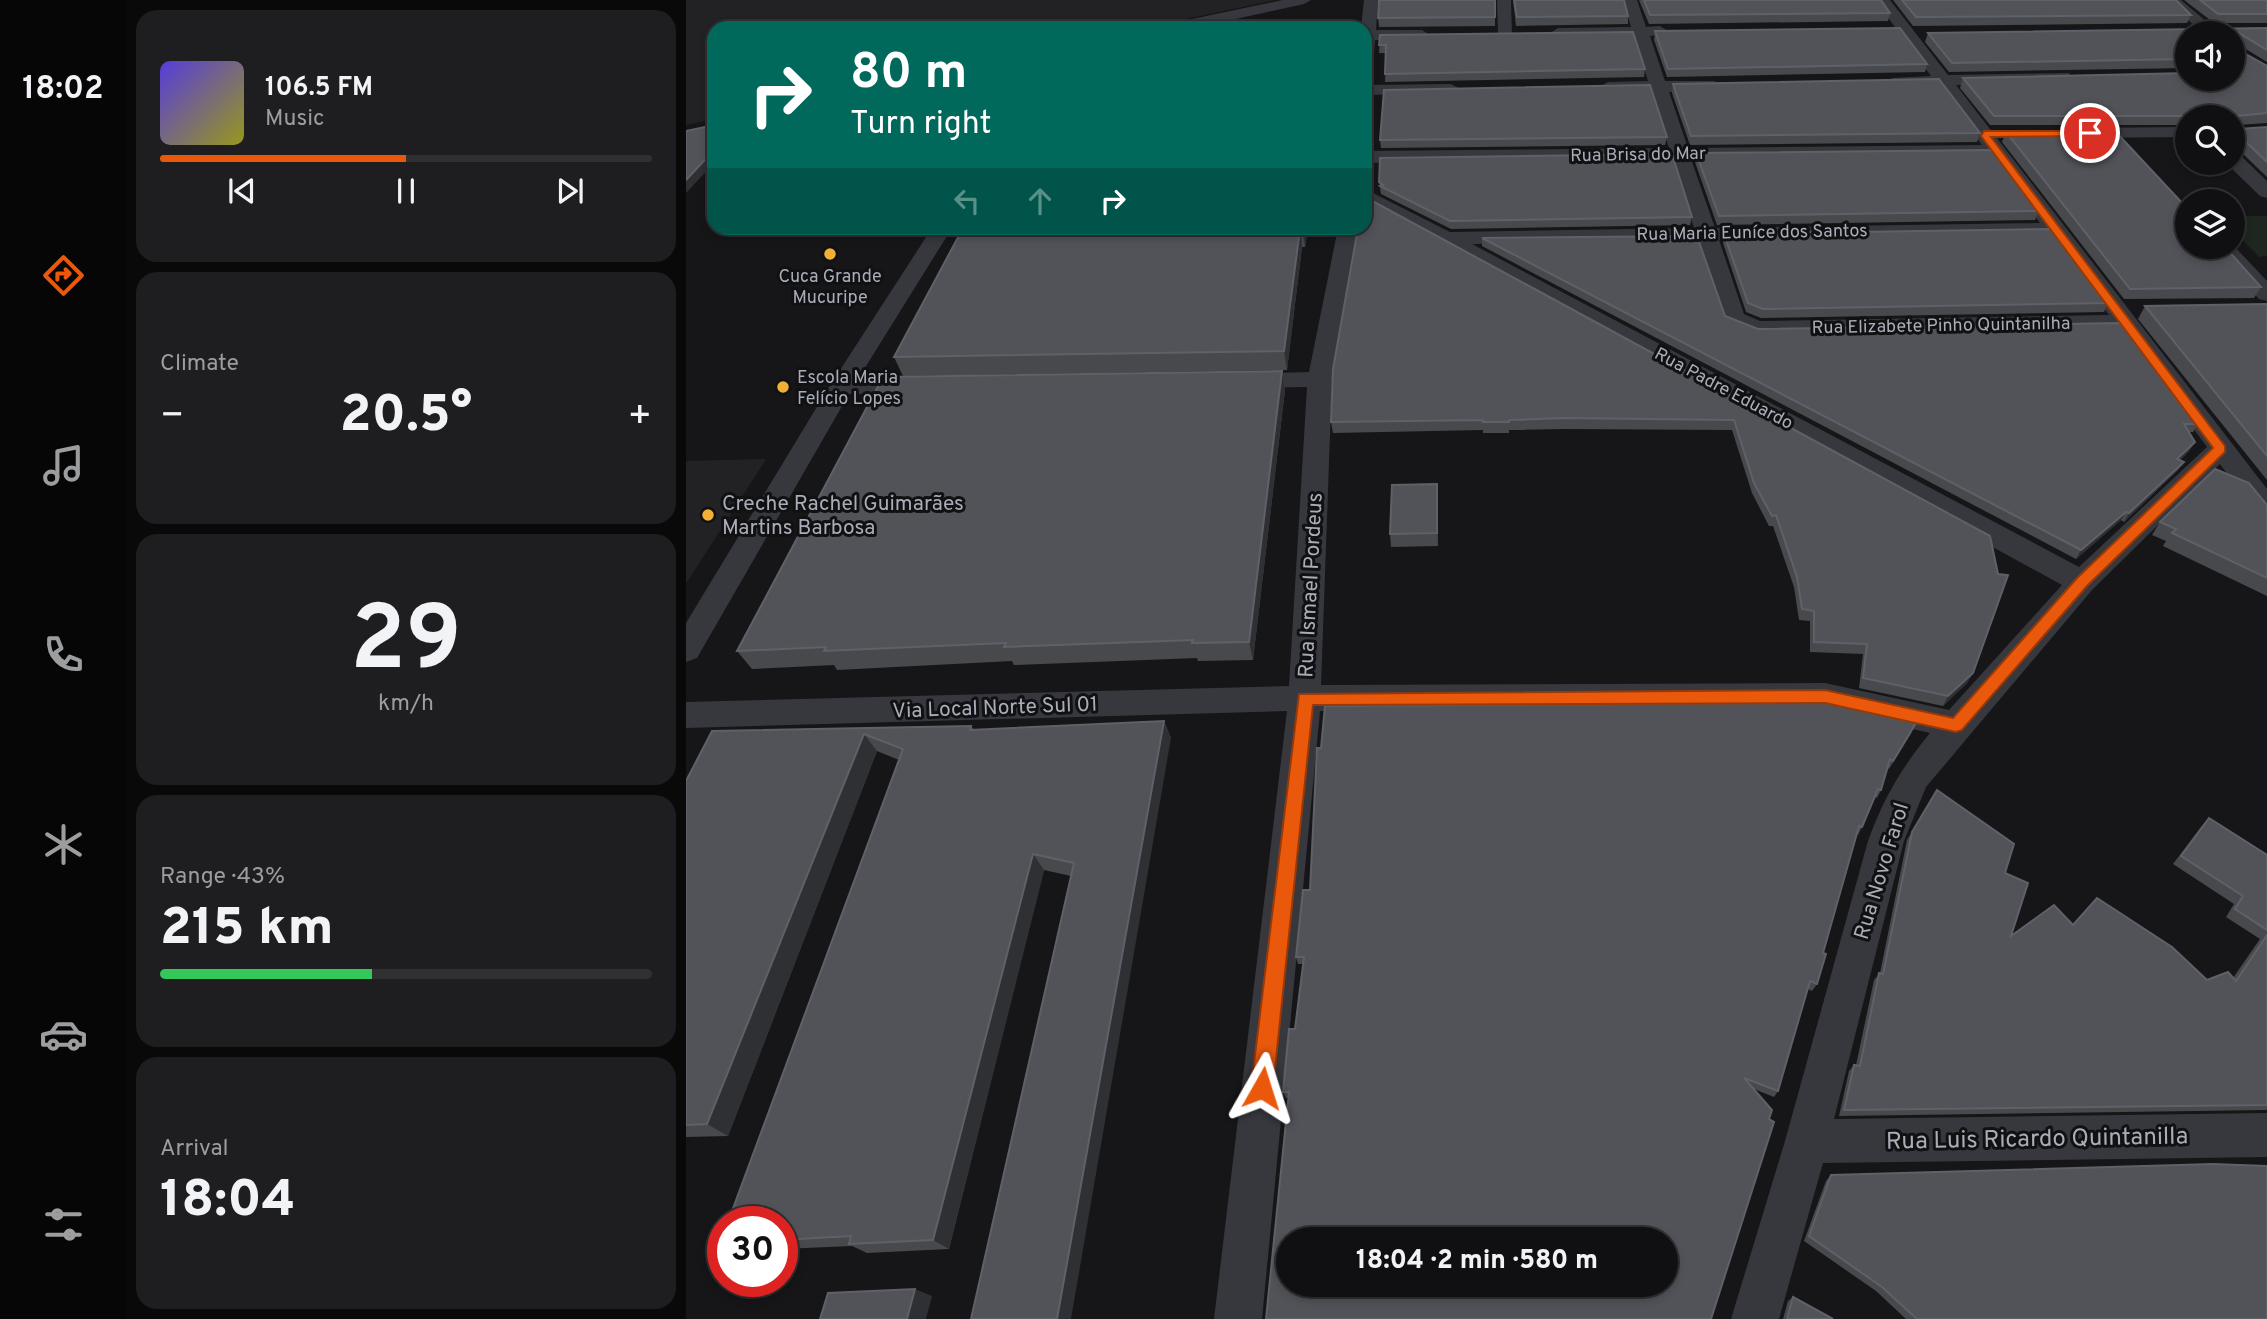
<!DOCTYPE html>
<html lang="en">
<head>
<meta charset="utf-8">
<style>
  body { margin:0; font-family:Overpass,sans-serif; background:#1e1e20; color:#f1f3f6; height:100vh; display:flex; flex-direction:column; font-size:26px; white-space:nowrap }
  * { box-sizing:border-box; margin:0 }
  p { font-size:23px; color:#9c9d9f }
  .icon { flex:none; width:38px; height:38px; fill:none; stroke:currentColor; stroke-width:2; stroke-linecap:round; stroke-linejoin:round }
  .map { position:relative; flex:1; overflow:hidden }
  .side { display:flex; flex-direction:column; gap:10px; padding:10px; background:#09090a; width:560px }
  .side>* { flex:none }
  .top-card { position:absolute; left:21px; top:21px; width:665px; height:214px; border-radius:21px; box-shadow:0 4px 10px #0003,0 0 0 2px #303032; background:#00695c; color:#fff; overflow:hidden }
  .tools { position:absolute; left:1489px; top:21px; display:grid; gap:14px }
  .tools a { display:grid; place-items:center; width:70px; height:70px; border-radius:50%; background:#101012; box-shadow:0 4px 10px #0003,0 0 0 2px #303032; font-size:35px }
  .speed { position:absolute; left:21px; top:1206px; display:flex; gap:14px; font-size:35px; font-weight:700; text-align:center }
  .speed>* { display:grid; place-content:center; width:91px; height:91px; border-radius:50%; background:#101012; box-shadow:0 4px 10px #0003,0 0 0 2px #303032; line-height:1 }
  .speed .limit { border:10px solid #d22; background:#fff; color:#111 }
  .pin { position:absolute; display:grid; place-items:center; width:60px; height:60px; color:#fff; margin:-30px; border:4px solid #fff; border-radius:50%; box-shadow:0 2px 7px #0007 }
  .me { position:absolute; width:77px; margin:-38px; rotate:6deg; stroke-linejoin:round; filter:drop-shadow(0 0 5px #0008) }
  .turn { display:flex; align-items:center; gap:24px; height:147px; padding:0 28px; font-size:32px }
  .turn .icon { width:91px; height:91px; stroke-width:2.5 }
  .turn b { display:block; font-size:49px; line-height:60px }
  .lanes { display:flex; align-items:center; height:66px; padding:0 28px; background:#0003; justify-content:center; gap:35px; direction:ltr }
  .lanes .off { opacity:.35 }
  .big { font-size:52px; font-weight:800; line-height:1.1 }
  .side .tile { flex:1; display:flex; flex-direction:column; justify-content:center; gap:10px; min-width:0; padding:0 24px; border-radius:21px; background:#1e1e20 }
  .side .dial { align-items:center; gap:0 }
  .dial b { font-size:91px; line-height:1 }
  .song { display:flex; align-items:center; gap:21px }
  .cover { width:84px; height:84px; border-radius:10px; background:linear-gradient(135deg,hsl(250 70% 55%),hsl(60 70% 35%)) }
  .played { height:7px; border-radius:4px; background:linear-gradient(90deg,#ea580c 50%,#303032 50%) }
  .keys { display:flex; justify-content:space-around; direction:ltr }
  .heat { display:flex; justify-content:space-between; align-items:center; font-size:38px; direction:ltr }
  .charge { height:10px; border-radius:5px; background:linear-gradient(90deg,#34c759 43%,#303032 0) }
  .trip { position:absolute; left:590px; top:1227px; width:402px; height:70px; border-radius:35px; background:#101012; box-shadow:0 4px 10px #0003,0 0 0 2px #303032; font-weight:800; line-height:70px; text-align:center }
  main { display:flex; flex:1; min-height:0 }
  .dock { display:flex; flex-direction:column; width:126px; justify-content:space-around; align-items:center; background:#060607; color:#9c9d9f }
  .dock .icon { width:49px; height:49px }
  .dock .selected { color:#ea580c }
  .dock b { font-size:32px; color:#f1f3f6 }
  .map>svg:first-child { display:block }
</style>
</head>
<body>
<main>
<nav class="dock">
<b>18:02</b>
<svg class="icon selected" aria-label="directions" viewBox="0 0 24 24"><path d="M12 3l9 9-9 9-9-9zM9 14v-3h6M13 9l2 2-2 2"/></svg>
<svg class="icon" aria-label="music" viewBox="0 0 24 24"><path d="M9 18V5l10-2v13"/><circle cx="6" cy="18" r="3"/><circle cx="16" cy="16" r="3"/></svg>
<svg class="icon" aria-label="phone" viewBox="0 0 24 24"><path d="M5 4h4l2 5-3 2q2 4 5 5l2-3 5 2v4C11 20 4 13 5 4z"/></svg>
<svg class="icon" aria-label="climate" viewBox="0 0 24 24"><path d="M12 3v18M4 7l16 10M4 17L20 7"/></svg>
<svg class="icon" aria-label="car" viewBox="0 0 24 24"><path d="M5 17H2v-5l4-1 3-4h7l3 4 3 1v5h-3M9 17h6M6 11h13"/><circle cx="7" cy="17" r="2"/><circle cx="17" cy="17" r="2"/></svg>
<svg class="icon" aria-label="filters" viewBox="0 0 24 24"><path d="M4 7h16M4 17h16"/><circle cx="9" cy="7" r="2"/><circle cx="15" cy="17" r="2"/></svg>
</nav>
<section class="side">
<div class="tile">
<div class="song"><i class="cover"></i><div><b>106.5 FM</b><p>Music</p></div></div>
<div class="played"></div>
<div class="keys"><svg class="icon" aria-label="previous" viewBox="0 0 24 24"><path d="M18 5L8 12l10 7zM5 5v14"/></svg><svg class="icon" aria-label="pause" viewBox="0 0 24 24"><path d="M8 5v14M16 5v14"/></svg><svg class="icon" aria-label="next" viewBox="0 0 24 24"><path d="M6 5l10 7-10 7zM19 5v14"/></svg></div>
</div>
<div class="tile"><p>Climate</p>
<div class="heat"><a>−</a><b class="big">20.5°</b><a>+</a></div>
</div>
<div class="tile dial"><b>29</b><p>km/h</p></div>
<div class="tile"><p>Range · 43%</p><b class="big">215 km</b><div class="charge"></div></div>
<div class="tile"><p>Arrival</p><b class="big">18:04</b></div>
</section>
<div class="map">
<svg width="1581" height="1319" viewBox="0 0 1581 1319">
  <rect width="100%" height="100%" fill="#161618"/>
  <g fill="#222225">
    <polygon points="0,0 590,0 458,28 28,28 28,119 0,125"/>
    <polygon points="80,459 9,570 0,583 0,461"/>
  </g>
  <polygon fill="#1e261f" points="1547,216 1581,216 1581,256 1573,257 1547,230"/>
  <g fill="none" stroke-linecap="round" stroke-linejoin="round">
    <g fill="#37383d" fill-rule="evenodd">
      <polygon points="597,0 625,0 618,4 509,28 479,28 487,23"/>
      <polygon points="678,0 692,0 690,30 736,30 744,35 736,40 689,40 687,67 679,72 679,28 675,28"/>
      <polygon points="811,0 825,0 826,37 814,37 812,34"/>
      <path d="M937 0H951L960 27 974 26 982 31 980 34 964 36 979 81H1028L1037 86 1028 91 983 92 1002 148 1296 145 1252 86H1206L1204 82 1206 78 1245 76 1189 0H1204L1262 75 1383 73 1385 77 1377 82 1270 85 1581 489V517L1571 515 1534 464 1406 590 1240 787 1218 841 1148 1119 1581 1113V1157L1137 1163 1093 1319H1045L1099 1141 1182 841C1197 799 1216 767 1244 733L1139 709 634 711 576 1319H528L601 711 0 728V702L603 686 621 387 555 388 546 386 543 381 546 376 555 374 623 372 652 228H672L646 379 635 685 1139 683 1263 710 1376 585 679 203V189L764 232 1008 228 987 159 679 163V151L983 148 965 92H922L913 87 922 82 962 81 948 36 872 38 864 33 872 28 945 27ZM1304 156 1354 223 1029 228 1005 159ZM1363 235 1423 315 1074 321 1058 314 1033 240ZM1012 241 1037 318 1040 323 1070 335 1433 329 1521 447 1393 567 786 244Z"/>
      <polygon points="1479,0 1495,0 1534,33 1517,33"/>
      <polygon points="765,84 774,89 771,93 679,95 679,85"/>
      <polygon points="1502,127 1502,137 1390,138 1381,133 1390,128"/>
      <polygon points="1547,153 1554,155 1581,181 1581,198 1574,196 1540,163 1547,163"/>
      <polygon points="246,228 266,228 172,379 234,379 243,381 246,386 243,391 234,393 163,394 11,658 0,662 0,623 143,387"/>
      <polygon points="1547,245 1581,281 1581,301 1573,299 1526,247"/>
    </g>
  </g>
  <g fill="#47494d">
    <polygon points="809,0 809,26 693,27 692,18"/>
    <polygon points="827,0 938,0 942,16 942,24 830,26"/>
    <polygon points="953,0 1195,0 1204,13 1202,21 963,24"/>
    <polygon points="1207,0 1490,0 1505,15 1501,23 1227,26"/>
    <polygon points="1498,0 1581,0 1581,23 1528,23"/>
    <polygon points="1581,28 1581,62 1550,43 1549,48 1581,66 1581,123 1552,125 1552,129 1581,127 1581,177 1556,153 1547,150 1547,117 1502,117 1502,125 1304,125 1274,88 1277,78 1547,79 1502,33 1502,68 1263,72 1239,42 1242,33"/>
    <polygon points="969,31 1241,64 1239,72 981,77 968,40"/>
    <polygon points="694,35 959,69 958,77 699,82 700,53 693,53"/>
    <polygon points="987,84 1294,133 1291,142 1004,145 986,93"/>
    <polygon points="1320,132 1575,287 1568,298 1438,299 1316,142"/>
    <polygon points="981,137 979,145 695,148 694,140"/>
    <polygon points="1010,153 1353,211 1349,220 1031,225 1009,162"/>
    <polygon points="693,182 1006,217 1004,225 765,229 695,194"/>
    <polygon points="277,228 622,228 619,247 616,247 601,370 217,376 208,357"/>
    <polygon points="672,228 1304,536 1287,673 1281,683 1257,706 1173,688 1177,654 1124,652 1124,621 1113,620 1108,587 1087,526 1083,526 1066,493 1046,430 877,429 823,430 823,433 797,433 797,430 647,433 645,422"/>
    <polygon points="1038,234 1422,303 1418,312 1075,318 1060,312 1037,243"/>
    <polygon points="796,238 1039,316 1072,329 1512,424 1507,432 1503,432 1509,442 1503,451 1494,460 1498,462 1492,470 1438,522 1435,520 1390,559 796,246"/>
    <polygon points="1581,304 1581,480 1452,319 1459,306"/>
    <polygon points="596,371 599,390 567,660 512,661 511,658 328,665 326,661 151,670 148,665 66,669 51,651"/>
    <polygon points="751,484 752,546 705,547 704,534"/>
    <polygon points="1580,505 1581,505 1581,596 1477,546 1480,541 1466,535 1474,522"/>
    <polygon points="478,721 485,738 385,876 358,870 263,1249 181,1253 166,1246 96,1249 96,1222 213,760 191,751 42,1136 0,1137 0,781 26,731 285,726 288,730"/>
    <polygon points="1226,732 1203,769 1201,768 1195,790 1191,798 1189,797 1176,827 1172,835 1171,835 1137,953 1131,984 1126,991 1122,989 1092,1091 1088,1097 1068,1089 600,1098 597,1092 609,1029 617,964 612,964 610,957 624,890"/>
    <polygon points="1251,790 1319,873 1325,936 1386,925 1521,980 1547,978 1574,939 1540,917 1548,904 1487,864 1515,827 1523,818 1581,855 1581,1110 1153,1116 1163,1071 1168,1065 1170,1065 1188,980 1194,973 1221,840"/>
    <polygon points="1145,1175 1581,1319 1220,1319 1190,1291 1118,1241 1140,1181"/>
    <polygon points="1107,1297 1147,1319 1097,1319 1102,1301"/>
  </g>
  <g fill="#2f3033">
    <polygon points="28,150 28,163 0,193 0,180"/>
    <polygon points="617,228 622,228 619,247 617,230"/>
    <polygon points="614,229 616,247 601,370 598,351"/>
    <polygon points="596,371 599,390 567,660 563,642"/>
    <polygon points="1509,442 1503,451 1486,467 1491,459"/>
    <polygon points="1498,462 1492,470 1438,522 1443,513"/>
    <polygon points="1440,512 1435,520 1390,559 1395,550"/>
    <polygon points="1287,673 1281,683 1257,706 1262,696"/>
    <polygon points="478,721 485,738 385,1319 371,1319"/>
    <polygon points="178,734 191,751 42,1136 21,1124"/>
    <polygon points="347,854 358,870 263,1249 247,1240"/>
    <polygon points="229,1289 246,1296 240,1319 221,1319"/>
  </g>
  <g fill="#525359" stroke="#5f6168" stroke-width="2" fill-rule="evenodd">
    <polygon points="693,0 809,0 809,17 692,18"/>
    <polygon points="828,0 938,0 942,16 831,17"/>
    <polygon points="958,0 1195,0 1204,13 964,15"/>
    <polygon points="1216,0 1490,0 1505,15 1230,17"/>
    <polygon points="1514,0 1581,0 1581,14 1532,14"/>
    <polygon points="1214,28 1241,64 982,69 969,31"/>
    <polygon points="1581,28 1581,50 1551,32 1549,48 1581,66 1581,113 1550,116 1552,129 1581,127 1581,162 1561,143 1553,141 1547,136 1547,117 1526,117 1524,116 1308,116 1277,78 1502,73 1502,79 1547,79 1547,33 1502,33 1502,59 1266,63 1242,33"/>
    <polygon points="947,32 959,69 699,74 700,45 693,45 694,35"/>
    <polygon points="1253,79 1294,133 1005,136 987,84"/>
    <polygon points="964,85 981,137 694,140 698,90"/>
    <polygon points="28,124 28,150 0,180 0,131 24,126"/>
    <polygon points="1429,131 1498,205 1502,206 1502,247 1539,247 1575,287 1444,289 1320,132"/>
    <polygon points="1306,150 1353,211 1033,216 1010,153"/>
    <polygon points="986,154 1006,217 764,221 694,186 697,185 693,182 694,158"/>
    <polygon points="679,197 1304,536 1312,574 1322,575 1287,673 1262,696 1177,678 1181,644 1128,642 1128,611 1116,609 1111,577 1090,515 1086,516 1068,483 1048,420 878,418 823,420 823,422 797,422 797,420 645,422 647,369 672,228 679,228"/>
    <polygon points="277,228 617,228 617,230 614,229 598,351 208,357"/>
    <polygon points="1366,229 1422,303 1077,309 1062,303 1038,234"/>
    <polygon points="1011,236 1039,316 1072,329 1436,323 1512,424 1498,424 1509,442 1491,459 1498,462 1443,513 1440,512 1395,550 796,238"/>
    <polygon points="1581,304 1581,456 1459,306"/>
    <polygon points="596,371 563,642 506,643 507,640 318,647 320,643 138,651 140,647 51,651 197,377"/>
    <polygon points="1529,469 1563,483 1581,505 1581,578 1486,533 1490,529 1474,522"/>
    <polygon points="751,484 751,533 704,534 706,485"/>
    <path d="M1142 703 1230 723 1207 761 1204 759 1195 790 1192 789 1176 827 1173 826 1137 953 1140 954 1131 984 1124 981 1092 1091 1058 1078 1086 1110 1083 1119 1088 1122 1025 1319H580L603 1092H597L603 1029H609L618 957H610L617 890H624L631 748H635L639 706ZM602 1239H980V1284H602Z"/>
    <polygon points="478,721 371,1319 285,1319 388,863 347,854 247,1240 163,1244 165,1236 96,1240 96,1222 42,1222 217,749 178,734 21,1124 0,1125 0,781 26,731 285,726 284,730"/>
    <polygon points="1251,790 1328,844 1319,873 1342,883 1325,936 1368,905 1387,925 1411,898 1486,947 1521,980 1542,972 1550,981 1581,935 1581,1105 1158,1110 1168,1065 1174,1066 1193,973 1197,974 1226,832"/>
    <polygon points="1523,818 1581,855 1581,930 1549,909 1557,896 1495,856"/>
    <polygon points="1527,1164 1581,1166 1581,1319 1231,1319 1196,1287 1123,1236 1145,1175"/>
    <polygon points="229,1289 221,1319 134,1319 142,1293"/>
    <polygon points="1107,1297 1147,1319 1101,1319"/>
  </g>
  <polygon fill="#ea580c" stroke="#983908" stroke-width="2" points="1298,131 1408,131 1404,136 1305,137 1539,446 1539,452 1401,586 1276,730 1270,732 1139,703 627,705 587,1088 584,1095 576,1098 569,1095 565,1088 613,694 1139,690 1267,718 1391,578 1527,448 1295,136"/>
  <g fill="#f2b134" stroke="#111113" stroke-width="2.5">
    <circle cx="144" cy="254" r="7"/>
    <circle cx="97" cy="387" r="7"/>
    <circle cx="22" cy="515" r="7"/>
  </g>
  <g text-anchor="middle" stroke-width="6" stroke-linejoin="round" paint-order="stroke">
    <g font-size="18" fill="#a8adb8" stroke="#111113">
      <text transform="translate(952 154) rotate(-1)" y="6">Rua Brisa do Mar</text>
      <text transform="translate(1066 232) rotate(-1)" y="6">Rua Maria Euníce dos Santos</text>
      <text transform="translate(1255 325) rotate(-1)" y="6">Rua Elizabete Pinho Quintanilha</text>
      <text transform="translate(1038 388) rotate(28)" y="6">Rua Padre Eduardo</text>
    </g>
    <g font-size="18" fill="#a8adb8" stroke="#111113">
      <text x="144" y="282">Cuca Grande<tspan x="144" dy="21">Mucuripe</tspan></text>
      <text x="111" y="383" text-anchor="start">Escola Maria<tspan x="111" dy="21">Felício Lopes</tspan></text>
    </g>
    <g font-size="21" fill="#a8adb8" stroke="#111113" text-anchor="start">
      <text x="36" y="510">Creche Rachel Guimarães<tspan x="36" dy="24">Martins Barbosa</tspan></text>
    </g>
    <g font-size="21" fill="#a8adb8" stroke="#111113">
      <text transform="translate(624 585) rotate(-87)" y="7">Rua Ismael Pordeus</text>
      <text transform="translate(309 707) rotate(-2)" y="7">Via Local Norte Sul 01</text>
      <text transform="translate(1195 871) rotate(-73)" y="7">Rua Novo Farol</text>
    </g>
    <g font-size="24" fill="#a8adb8" stroke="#111113">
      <text transform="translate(1351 1138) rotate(-1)" y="8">Rua Luis Ricardo Quintanilla</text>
    </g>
  </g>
</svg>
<div class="tools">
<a><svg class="icon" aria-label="sound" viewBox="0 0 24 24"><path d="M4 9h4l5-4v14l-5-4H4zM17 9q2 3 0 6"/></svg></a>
<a><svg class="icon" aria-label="search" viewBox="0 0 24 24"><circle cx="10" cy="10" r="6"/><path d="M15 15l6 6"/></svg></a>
<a><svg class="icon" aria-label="layers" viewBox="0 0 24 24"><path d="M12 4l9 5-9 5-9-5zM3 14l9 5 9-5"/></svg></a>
</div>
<div class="speed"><div class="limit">30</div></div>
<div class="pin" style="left:1404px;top:133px;background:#d93025"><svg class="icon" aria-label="arrive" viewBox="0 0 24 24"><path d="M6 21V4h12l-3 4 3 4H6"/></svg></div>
<svg class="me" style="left:576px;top:1088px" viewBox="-20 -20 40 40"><path d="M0-17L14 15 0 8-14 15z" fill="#ea580c" stroke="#fff" stroke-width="4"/></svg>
<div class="trip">18:04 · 2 min · 580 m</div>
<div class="top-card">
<div class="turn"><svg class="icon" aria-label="right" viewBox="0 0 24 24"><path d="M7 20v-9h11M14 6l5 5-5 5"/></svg><div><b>80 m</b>Turn right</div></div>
<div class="lanes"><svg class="icon off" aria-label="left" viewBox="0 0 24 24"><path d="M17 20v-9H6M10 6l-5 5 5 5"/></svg><svg class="icon off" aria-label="ahead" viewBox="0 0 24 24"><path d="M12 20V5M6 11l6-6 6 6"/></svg><svg class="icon" aria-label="right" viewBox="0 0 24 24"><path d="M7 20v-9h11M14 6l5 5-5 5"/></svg></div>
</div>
</div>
</main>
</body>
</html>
